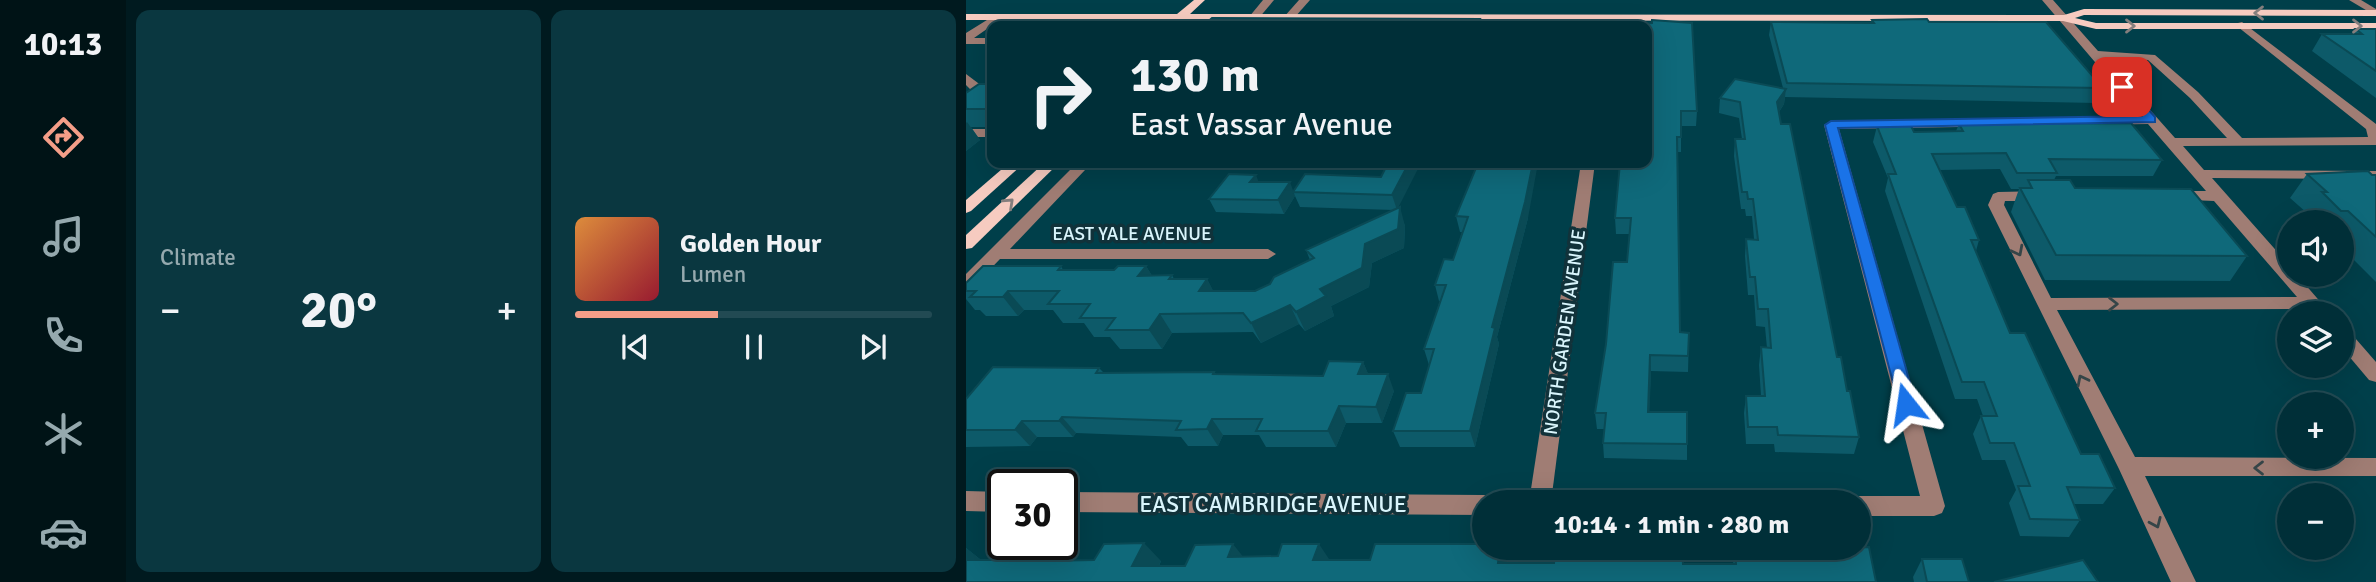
<!DOCTYPE html>
<html lang="en">
<head>
<meta charset="utf-8">
<style>
  body { margin:0; font-family:Signika,sans-serif; background:#0a3740; color:#f1f3f6; height:100vh; display:flex; flex-direction:column; font-size:26px; white-space:nowrap }
  * { box-sizing:border-box; margin:0 }
  p { font-size:23px; color:#95a9ae }
  .icon { flex:none; width:38px; height:38px; fill:none; stroke:currentColor; stroke-width:2; stroke-linecap:round; stroke-linejoin:round }
  .map { position:relative; flex:1; overflow:hidden }
  .sheet { display:flex; flex-direction:column; gap:10px; padding:10px; background:#001a1f; width:840px }
  .sheet>* { flex:none }
  .top-card { position:absolute; left:21px; top:21px; width:665px; height:147px; border-radius:14px; box-shadow:0 7px 28px #0002,0 0 0 2px #224a53; background:#002f38; color:#f1f3f6; overflow:hidden }
  .controls { position:absolute; left:1311px; top:210px; display:grid; gap:14px }
  .controls a { display:grid; place-items:center; width:77px; height:77px; border-radius:50%; background:#002f38; box-shadow:0 7px 28px #0002,0 0 0 2px #224a53; font-size:35px }
  .speed { position:absolute; left:21px; top:469px; display:flex; gap:14px; font-size:35px; font-weight:700; text-align:center }
  .speed>* { display:grid; place-content:center; width:91px; height:91px; border-radius:50%; background:#002f38; box-shadow:0 7px 28px #0002,0 0 0 2px #224a53; line-height:1 }
  .speed .limit { border:4px solid #111; border-radius:10px; background:#fff; color:#111 }
  .pin { position:absolute; display:grid; place-items:center; width:60px; height:60px; color:#fff; margin:-30px; border-radius:14px; box-shadow:0 4px 10px #0006 }
  .me { position:absolute; width:77px; margin:-38px; rotate:345deg; stroke-linejoin:round; filter:drop-shadow(0 0 5px #0008) }
  .turn { display:flex; align-items:center; gap:24px; height:147px; padding:0 28px; font-size:32px }
  .turn .icon { width:91px; height:91px; stroke-width:2.5 }
  .turn b { display:block; font-size:49px; line-height:60px }
  .big { font-size:52px; font-weight:700; line-height:1.1 }
  .sheet .tile { flex:1; display:flex; flex-direction:column; justify-content:center; gap:10px; min-width:0; padding:0 24px; border-radius:14px; background:#0a3740 }
  .song { display:flex; align-items:center; gap:21px }
  .cover { width:84px; height:84px; border-radius:10px; background:linear-gradient(135deg,hsl(30 70% 55%),hsl(350 70% 35%)) }
  .played { height:7px; border-radius:4px; background:linear-gradient(90deg,#f49e88 40%,#224a53 40%) }
  .keys { display:flex; justify-content:space-around; direction:ltr }
  .heat { display:flex; justify-content:space-between; align-items:center; font-size:38px; direction:ltr }
  .sheet .tiles { flex:1; display:grid; gap:10px; grid-template-columns:repeat(2,1fr) }
  .trip { position:absolute; left:506px; top:490px; width:399px; height:70px; border-radius:35px; background:#002f38; box-shadow:0 7px 28px #0002,0 0 0 2px #224a53; font-weight:700; line-height:70px; text-align:center }
  main { display:flex; flex:1; min-height:0 }
  .tab-bar { display:flex; flex-direction:column; width:126px; justify-content:space-around; align-items:center; background:#001316; color:#95a9ae }
  .tab-bar .icon { width:49px; height:49px }
  .tab-bar .on { color:#f49e88 }
  .tab-bar b { font-size:32px; color:#f1f3f6 }
  .map>svg:first-child { display:block }
</style>
</head>
<body>
<main>
<nav class="tab-bar">
<b>10:13</b>
<svg class="icon on" aria-label="directions" viewBox="0 0 24 24"><path d="M12 3l9 9-9 9-9-9zM9 14v-3h6M13 9l2 2-2 2"/></svg>
<svg class="icon" aria-label="music" viewBox="0 0 24 24"><path d="M9 18V5l10-2v13"/><circle cx="6" cy="18" r="3"/><circle cx="16" cy="16" r="3"/></svg>
<svg class="icon" aria-label="phone" viewBox="0 0 24 24"><path d="M5 4h4l2 5-3 2q2 4 5 5l2-3 5 2v4C11 20 4 13 5 4z"/></svg>
<svg class="icon" aria-label="climate" viewBox="0 0 24 24"><path d="M12 3v18M4 7l16 10M4 17L20 7"/></svg>
<svg class="icon" aria-label="car" viewBox="0 0 24 24"><path d="M5 17H2v-5l4-1 3-4h7l3 4 3 1v5h-3M9 17h6M6 11h13"/><circle cx="7" cy="17" r="2"/><circle cx="17" cy="17" r="2"/></svg>
</nav>
<section class="sheet">
<div class="tiles">
<div class="tile"><p>Climate</p>
<div class="heat"><a>−</a><b class="big">20°</b><a>+</a></div>
</div>
<div class="tile">
<div class="song"><i class="cover"></i><div><b>Golden Hour</b><p>Lumen</p></div></div>
<div class="played"></div>
<div class="keys"><svg class="icon" aria-label="previous" viewBox="0 0 24 24"><path d="M18 5L8 12l10 7zM5 5v14"/></svg><svg class="icon" aria-label="pause" viewBox="0 0 24 24"><path d="M8 5v14M16 5v14"/></svg><svg class="icon" aria-label="next" viewBox="0 0 24 24"><path d="M6 5l10 7-10 7zM19 5v14"/></svg></div>
</div>
</div>
</section>
<div class="map">
<svg width="1410" height="582" viewBox="0 0 1410 582">
  <rect width="100%" height="100%" fill="#003f4a"/>
  <g fill="none" stroke-linecap="round" stroke-linejoin="round">
    <g fill="#a07d74" fill-rule="evenodd">
      <polygon points="297,0 308,0 292,19 284,19 283,17"/>
      <polygon points="333,0 344,0 321,26 310,26"/>
      <path d="M1076 0H1087L1132 51 1189 55 1232 92 1276 138 1402 137 1400 129 1272 27V23L1276 22 1410 124V145L1217 146 1238 170 1410 171V179L1246 178 1323 265V275H1331L1364 313H1345L1341 309 1091 310 1169 457 1410 458V476H1179L1230 582H1205L1153 469 1022 205 1027 194 1032 192 1074 191 1082 196 1074 201H1039L1038 205 1085 298 1331 297 1248 201 1202 199 1199 196 1202 193 1207 191H1240L1182 124 873 129 979 506 976 513 968 516H892V502H882L892 496H954L858 125 865 121 1175 116ZM1138 58 1182 60 1224 98 1261 138H1209Z"/>
      <polygon points="1383,0 1395,0 1410,9 1410,16"/>
      <polygon points="29,15 38,17 8,38 26,38 26,44 0,44 0,33"/>
      <polygon points="143,15 152,17 142,26 130,26"/>
      <polygon points="0,74 12,83 26,83 26,91 5,90 0,85"/>
      <rect x="0" y="129" width="26" height="8"/>
      <polygon points="78,163 114,163 119,170 44,249 302,249 310,254 302,259 34,259 6,288 0,290 0,274 104,170 79,168"/>
      <polygon points="615,163 629,163 585,502 563,502"/>
      <polygon points="1376,329 1383,331 1410,362 1410,382 1403,380 1376,348"/>
      <polygon points="0,491 37,492 37,512 0,511"/>
      <polygon points="96,492 518,495 526,498 528,502 518,502 518,515 96,512"/>
    </g>
    <g fill="#f6cbc0" fill-rule="evenodd">
      <polygon points="228,0 239,0 224,14 1098,15 1118,9 1410,10 1410,16 1118,15 1109,18 1130,23 1410,23 1410,29 1130,29 1097,21 0,20 0,14 211,14"/>
      <polygon points="43,163 58,163 5,211 0,213 0,200"/>
      <polygon points="78,163 93,163 6,248 0,249 0,235"/>
    </g>
  </g>
  <g fill="#0d5a69">
    <polygon points="906,20 963,22 1137,88 1131,103 819,97 818,104 813,112 815,124 871,357 893,437 888,454 809,452 808,444 780,444 778,413 780,396 795,396 793,365 795,347 801,348 799,327 790,326 788,295 782,295 779,256 780,239 788,239 786,216 780,216 779,209 775,209 768,156 769,139 776,139 773,118 753,113 754,98 817,88 803,35 805,22 905,23"/>
    <polygon points="726,23 731,111 730,126 715,126 715,152 712,152 714,332 723,333 722,372 685,371 683,412 721,412 721,460 638,458 637,443 638,429 631,429 629,413 661,262 663,234 650,234 649,218"/>
    <polygon points="1390,29 1410,29 1410,98 1346,51 1356,34 1387,34"/>
    <polygon points="26,84 26,127 5,127 14,140 0,151 0,93"/>
    <polygon points="993,124 1196,160 1187,176 1090,176 1088,180 1281,256 1264,281 1079,280 1045,212 1053,189 1045,189 1034,169 974,170 991,207 1013,240 1010,251 1044,333 1115,454 1149,488 1137,504 1108,504 1114,520 1103,537 1054,536 1043,503 1050,490 1039,460 1016,460 1007,434 1015,416 1017,416 1011,399 989,399 919,191 922,178 907,142 911,126 948,132 990,131"/>
    <polygon points="422,163 432,208 439,226 438,248 406,263 403,287 365,306 368,316 339,331 333,324 295,343 287,332 206,333 196,349 154,349 144,337 128,337 118,323 97,323 87,310 58,310 52,316 20,316 14,310 9,310 0,299 0,283 95,266 97,270 148,270 180,266 186,276 206,275 208,279 241,279 247,291 289,291 304,284 344,260 340,250 428,210 334,207 329,196 318,214 250,212 243,199 293,182 328,191 415,177"/>
    <polygon points="1341,174 1410,175 1410,282 1376,248 1376,222 1344,222 1338,217 1341,213 1324,198"/>
    <polygon points="490,216 562,218 531,337 533,344 509,447 434,447 427,431 455,393 463,365 458,349 474,301 473,301 469,285 487,260 496,232 494,232"/>
    <polygon points="397,362 402,374 428,391 416,423 380,423 370,447 300,447 293,435 257,435 252,446 222,446 215,437 110,433 107,437 71,437 64,446 0,447 0,399 133,368 137,372 248,372 250,374 357,376"/>
    <polygon points="0,548 15,560 32,560 83,550 96,561 195,561 193,566 219,566 277,556 363,560 404,560 518,548 536,548 540,563 588,563 627,548 629,557 717,564 767,564 769,548 807,558 862,557 865,548 910,582 0,582"/>
    <polygon points="956,559 1003,582 948,582 947,577"/>
  </g>
  <g fill="#0a4a55">
    <polygon points="820,89 818,104 809,118 811,102"/>
    <polygon points="1,122 14,140 0,151 0,123"/>
    <polygon points="443,163 455,163 431,210 426,195"/>
    <polygon points="567,163 572,163 562,218 531,337 533,344 509,447 504,431 526,327"/>
    <polygon points="290,175 295,188 284,182"/>
    <polygon points="324,182 329,196 318,214 312,200"/>
    <polygon points="434,207 439,226 438,248 406,263 403,287 365,306 368,316 339,331 330,312 399,244"/>
    <polygon points="180,266 192,285 172,276"/>
    <polygon points="241,279 251,298 233,291"/>
    <polygon points="42,291 58,310 52,316 37,297"/>
    <polygon points="324,305 333,324 295,343 285,323"/>
    <polygon points="194,314 206,333 196,349 183,330"/>
    <polygon points="684,355 685,371 683,428 682,412"/>
    <polygon points="397,362 404,378 392,374"/>
    <polygon points="422,374 428,391 416,423 410,407"/>
    <polygon points="373,406 380,423 370,447 362,431"/>
    <polygon points="96,417 110,433 107,437 93,421"/>
    <polygon points="246,419 257,435 252,446 241,429"/>
    <polygon points="56,421 71,437 64,446 49,430"/>
    <polygon points="178,543 195,561 185,582 166,566"/>
    <polygon points="267,544 282,563 262,557"/>
    <polygon points="353,544 365,562 347,560"/>
    <polygon points="0,548 19,563 0,573"/>
    <polygon points="534,548 536,548 540,562 537,582 532,563"/>
    <polygon points="83,550 104,568 76,561"/>
  </g>
  <g fill="#0f697a" stroke="#0a4a55" stroke-width="2">
    <polygon points="246,18 514,19 511,26 237,26"/>
    <polygon points="961,19 963,22 1080,22 1137,88 821,83 805,22 908,23 906,20"/>
    <polygon points="562,20 590,20 589,23 595,23 594,26 560,26"/>
    <polygon points="686,20 726,23 731,111 715,111 715,137 711,137 714,332 723,333 722,356 684,355 682,412 721,412 721,444 637,443 640,413 629,413 640,344 647,262 661,262 665,218 649,218 654,163 681,163 681,26 670,26 670,24 686,23"/>
    <polygon points="1390,29 1410,29 1410,71 1356,34 1396,34"/>
    <polygon points="769,79 820,89 811,102 815,124 824,124 871,357 875,357 881,391 884,391 893,437 812,435 811,427 782,427 780,396 799,396 795,347 805,348 802,309 792,309 789,277 784,277 780,239 792,240 787,199 782,199 781,192 776,192 769,139 779,139 774,102 754,98"/>
    <polygon points="13,84 26,84 26,109 0,109 0,93"/>
    <polygon points="1165,123 1196,160 1083,159 1091,173 1051,173 1040,153 966,154 991,207 999,207 1013,240 1005,240 1044,333 1059,333 1115,454 1133,454 1149,488 1101,487 1114,520 1064,519 1052,486 1064,486 1048,443 1024,443 1015,416 1031,416 1018,382 996,382 922,174 930,174 911,126 945,126 948,132 997,131 993,124"/>
    <polygon points="422,163 443,163 426,195 327,192 339,174 415,177"/>
    <polygon points="512,163 567,163 559,202 526,327 529,328 504,431 427,431 440,393 455,393 468,349 458,349 480,285 469,285 478,259 487,260 502,217 490,216"/>
    <polygon points="1402,171 1406,175 1410,175 1410,237 1382,211 1375,211 1356,192 1361,192 1341,174"/>
    <polygon points="263,174 290,175 284,182 324,182 312,200 243,199"/>
    <polygon points="1062,180 1104,180 1109,188 1225,189 1281,256 1090,255 1054,188 1066,188"/>
    <polygon points="434,207 432,229 399,244 396,268 354,289 360,296 330,312 324,305 285,323 277,313 194,314 183,330 140,330 149,318 114,318 124,304 82,304 93,291 42,291 37,297 4,297 10,291 0,291 0,283 17,266 95,266 92,270 148,270 152,266 180,266 172,276 206,275 203,279 241,279 233,291 289,291 304,284 308,277 348,258 340,250"/>
    <polygon points="363,361 397,362 392,374 422,374 410,407 373,406 362,431 290,431 296,419 246,419 241,429 210,430 215,421 96,417 93,421 56,421 49,430 0,430 0,399 27,367 133,368 130,373 248,372 247,374 357,376"/>
    <polygon points="178,543 166,566 219,566 229,545 267,544 262,557 312,556 316,544 353,544 347,560 404,560 409,544 518,544 518,548 534,548 532,563 588,563 589,548 627,548 626,557 676,557 676,548 716,548 717,564 770,564 769,548 806,548 807,558 867,556 865,548 903,547 910,582 0,582 0,560 32,560 40,549 83,550 76,561 128,560 138,544"/>
    <polygon points="956,559 996,559 1003,582 961,582"/>
    <polygon points="1117,560 1132,582 1028,582"/>
  </g>
  <defs><path id="oneway-chevron" d="M-2-3.5L2.5 0L-2 3.5" fill="none" stroke-width="1.6" stroke-linecap="round" stroke-linejoin="round" transform="scale(1.75)"/></defs>
  <g stroke="#847e7d">
    <use href="#oneway-chevron" transform="translate(1293 13) rotate(-180)"/>
    <use href="#oneway-chevron" transform="translate(1164 26)"/>
    <use href="#oneway-chevron" transform="translate(1391 26)"/>
    <use href="#oneway-chevron" transform="translate(43 203) rotate(-43)"/>
  </g>
  <g stroke="#354548">
    <use href="#oneway-chevron" transform="translate(1052 251) rotate(63)"/>
    <use href="#oneway-chevron" transform="translate(1147 304)"/>
    <use href="#oneway-chevron" transform="translate(1116 380) rotate(-117)"/>
    <use href="#oneway-chevron" transform="translate(1293 468) rotate(-180)"/>
    <use href="#oneway-chevron" transform="translate(1190 523) rotate(66)"/>
  </g>
  <polygon fill="#1a73e8" stroke="#114b97" stroke-width="2" points="1152,84 1160,84 1189,117 1189,122 872,128 950,404 947,409 940,411 934,409 859,125 865,121 1175,116 1152,89"/>
  <g text-anchor="middle" stroke-width="7" stroke-linejoin="round" paint-order="stroke">
    <g font-size="19" fill="#d9f5fc" stroke="#11323a">
      <text x="166" y="240">EAST YALE AVENUE</text>
      <text transform="translate(598 332) rotate(-82)" y="7">NORTH GARDEN AVENUE</text>
    </g>
    <g font-size="23" fill="#d9f5fc" stroke="#11323a">
      <text x="307" y="512">EAST CAMBRIDGE AVENUE</text>
    </g>
  </g>
</svg>
<div class="controls">
<a><svg class="icon" aria-label="sound" viewBox="0 0 24 24"><path d="M4 9h4l5-4v14l-5-4H4zM17 9q2 3 0 6"/></svg></a>
<a><svg class="icon" aria-label="layers" viewBox="0 0 24 24"><path d="M12 4l9 5-9 5-9-5zM3 14l9 5 9-5"/></svg></a>
<a>+</a>
<a>−</a>
</div>
<div class="speed"><div class="limit">30</div></div>
<div class="pin" style="left:1156px;top:87px;background:#d93025"><svg class="icon" aria-label="arrive" viewBox="0 0 24 24"><path d="M6 21V4h12l-3 4 3 4H6"/></svg></div>
<svg class="me" style="left:940px;top:404px" viewBox="-20 -20 40 40"><path d="M0-17L14 15 0 8-14 15z" fill="#1a73e8" stroke="#fff" stroke-width="4"/></svg>
<div class="trip">10:14 · 1 min · 280 m</div>
<div class="top-card">
<div class="turn"><svg class="icon" aria-label="right" viewBox="0 0 24 24"><path d="M7 20v-9h11M14 6l5 5-5 5"/></svg><div><b>130 m</b>East Vassar Avenue</div></div>
</div>
</div>
</main>
</body>
</html>
